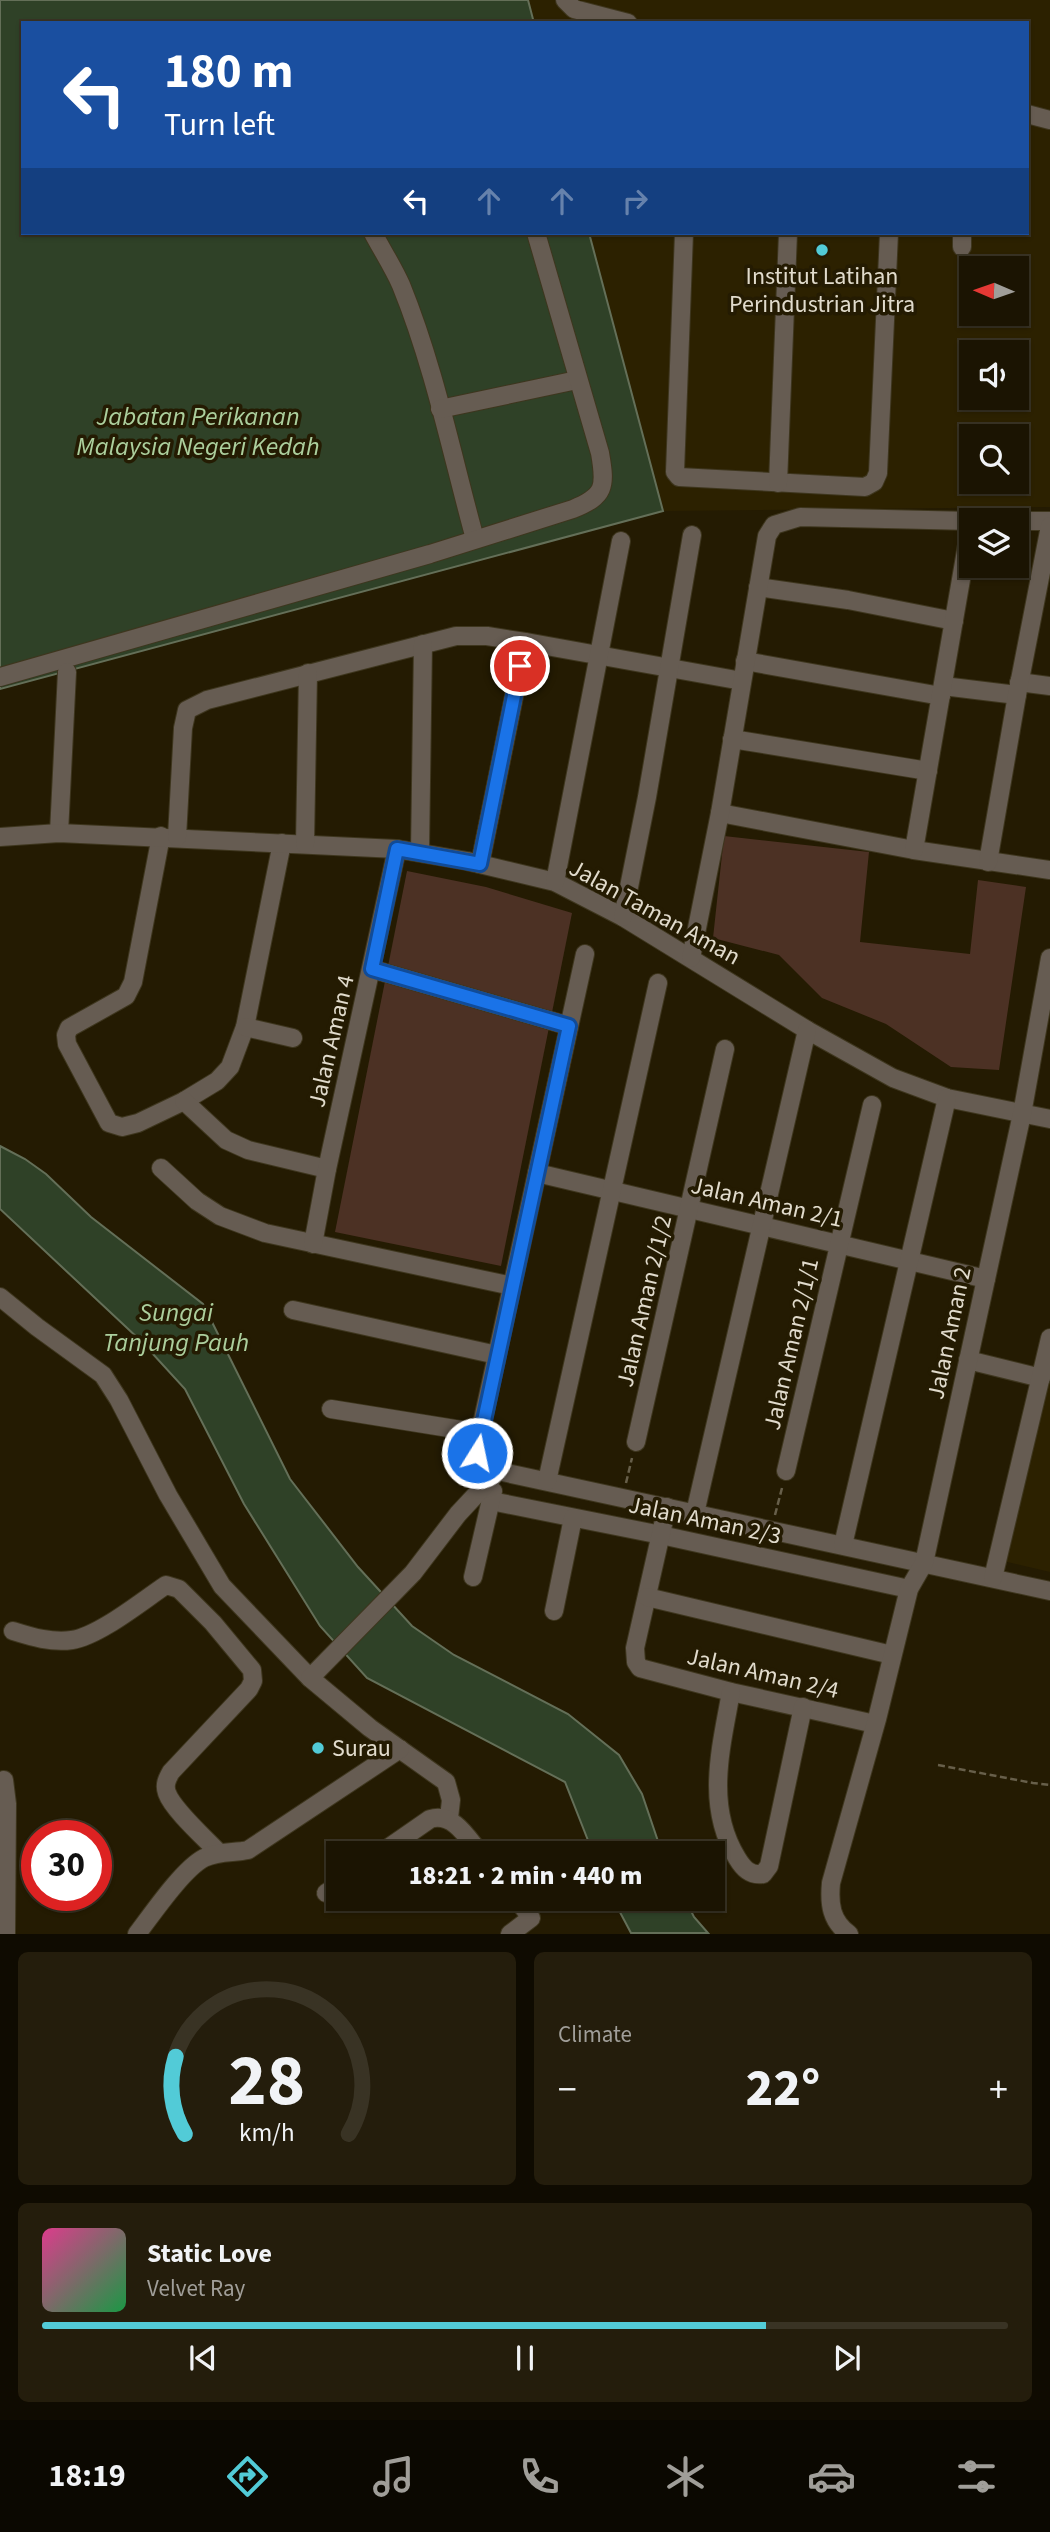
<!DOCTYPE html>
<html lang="en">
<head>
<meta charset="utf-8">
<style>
  body { margin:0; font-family:"Source Sans 3",sans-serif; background:#241d0c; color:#f1f3f6; height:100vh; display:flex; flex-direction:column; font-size:26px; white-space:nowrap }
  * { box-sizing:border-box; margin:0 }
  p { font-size:23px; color:#a09e99 }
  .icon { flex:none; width:38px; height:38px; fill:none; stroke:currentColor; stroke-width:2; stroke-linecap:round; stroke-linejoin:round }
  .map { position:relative; height:1934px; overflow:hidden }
  .details { display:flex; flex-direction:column; gap:18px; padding:18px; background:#0f0b01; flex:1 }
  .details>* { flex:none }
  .hud { position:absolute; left:21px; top:21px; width:1008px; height:214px; border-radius:0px; box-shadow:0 2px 5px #0004,0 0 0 2px #393324; background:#1a4fa0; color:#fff; overflow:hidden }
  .needle { width:46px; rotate:272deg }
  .tools { position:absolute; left:959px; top:256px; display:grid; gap:14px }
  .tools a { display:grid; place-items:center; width:70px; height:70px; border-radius:0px; background:#1b1402; box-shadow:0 2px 5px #0004,0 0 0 2px #393324; font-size:35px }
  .speed { position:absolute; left:21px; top:1820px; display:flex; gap:14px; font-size:35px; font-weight:700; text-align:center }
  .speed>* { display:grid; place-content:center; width:91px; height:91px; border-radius:50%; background:#1b1402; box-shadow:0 2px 5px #0004,0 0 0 2px #393324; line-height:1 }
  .speed .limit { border:10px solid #d22; background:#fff; color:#111 }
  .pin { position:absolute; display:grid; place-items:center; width:60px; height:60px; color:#fff; margin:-30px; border:4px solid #fff; border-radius:50%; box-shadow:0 2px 7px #0007 }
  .me { position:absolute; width:77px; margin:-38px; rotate:10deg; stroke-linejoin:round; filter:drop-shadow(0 0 5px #0008) }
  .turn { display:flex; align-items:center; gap:24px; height:147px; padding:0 28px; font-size:32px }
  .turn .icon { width:91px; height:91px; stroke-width:2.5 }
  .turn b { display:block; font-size:49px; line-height:60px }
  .lanes { display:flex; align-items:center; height:66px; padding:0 28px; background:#0003; justify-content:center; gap:35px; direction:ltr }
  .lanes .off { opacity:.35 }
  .big { font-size:52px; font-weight:800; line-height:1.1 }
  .details .tile { flex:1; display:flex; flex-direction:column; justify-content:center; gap:10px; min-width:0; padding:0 24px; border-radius:10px; background:#241d0c }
  .details .dial { align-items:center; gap:0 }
  .dial svg { height:182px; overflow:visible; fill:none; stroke:#393324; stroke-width:7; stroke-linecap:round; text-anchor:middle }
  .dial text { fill:#f1f3f6; stroke:none }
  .song { display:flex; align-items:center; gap:21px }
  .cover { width:84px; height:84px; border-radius:10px; background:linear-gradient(135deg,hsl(330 70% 55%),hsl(140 70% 35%)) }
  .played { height:7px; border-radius:4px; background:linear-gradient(90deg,#52cbd7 75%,#393324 75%) }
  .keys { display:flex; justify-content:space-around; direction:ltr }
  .heat { display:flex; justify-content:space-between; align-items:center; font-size:38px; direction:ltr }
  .details .tiles { flex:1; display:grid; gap:18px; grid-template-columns:1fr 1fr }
  .tile:last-child { grid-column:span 2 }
  .trip { position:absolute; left:326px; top:1841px; width:399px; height:70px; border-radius:0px; background:#1b1402; box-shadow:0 2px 5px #0004,0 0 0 2px #393324; font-weight:800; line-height:70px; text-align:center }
  .menu { display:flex; height:112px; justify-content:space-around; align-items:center; background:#0b0801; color:#a09e99 }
  .menu .icon { width:49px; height:49px }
  .menu .selected { color:#52cbd7 }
  .menu b { font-size:32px; color:#f1f3f6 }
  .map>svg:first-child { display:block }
</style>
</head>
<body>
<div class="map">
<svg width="1050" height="1934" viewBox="0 0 1050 1934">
  <rect width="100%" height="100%" fill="#241b02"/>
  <g fill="#2c2100" fill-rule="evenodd">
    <path d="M528 0H1050V507L663 511 589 233H1027V23H534ZM971 268H1017V313H971ZM971 352H1017V397H971ZM971 436H1017V481H971Z"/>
    <polygon points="1050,1344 1050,1572 999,1560"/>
  </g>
  <g fill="#4c3124">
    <polygon points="724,836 869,852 860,942 970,954 978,880 1026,887 999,1070 951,1067 886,1024 822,998 779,955 713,938"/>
    <polygon points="407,871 486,887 572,913 501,1266 335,1232"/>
  </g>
  <g fill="#2f4127" stroke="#646f58" stroke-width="2">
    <polygon points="0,0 528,0 534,23 23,23 23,233 589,233 663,511 0,689"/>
    <polygon points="0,1146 25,1159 46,1174 91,1217 203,1304 290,1479 358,1567 412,1626 454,1655 568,1714 619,1755 642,1794 662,1853 593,1853 565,1782 367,1678 320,1626 244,1504 185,1389 141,1341 0,1209"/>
    <polygon points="613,1899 685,1899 694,1917 708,1933 631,1933"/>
  </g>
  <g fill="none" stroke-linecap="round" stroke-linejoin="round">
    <g stroke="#3e361e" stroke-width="20">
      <g id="minor">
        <polyline points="565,0 574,9 628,23"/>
        <polyline points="1027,114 1050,120"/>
        <path d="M373 233C382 250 393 267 401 285 434 366 452 455 475 539"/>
        <polyline points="684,233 675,472 679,477 865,487 874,482 878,473 889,233"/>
        <polyline points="962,233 962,247"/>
        <polyline points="440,409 577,380"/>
        <polyline points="778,483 788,233"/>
        <polyline points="1017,521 1050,521"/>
        <polyline points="758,587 848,600 954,621"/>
        <polyline points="745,661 941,696"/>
        <path d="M0 677 430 554 573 509C605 496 606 487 600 453L536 233"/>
        <polyline points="1019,682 1050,686"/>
        <polyline points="943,686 1017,695"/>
        <polyline points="732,739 928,771"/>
        <polyline points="720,813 914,850 1050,870"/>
        <polyline points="59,833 67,672"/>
        <polyline points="161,836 133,982 126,996 69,1028 66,1035 67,1044 109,1123 122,1127 138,1123 184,1101 217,1081 230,1067 245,1027 282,843"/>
        <polyline points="0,837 59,833 397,849 467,861 555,882 623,917 807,1030 893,1078 947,1098 1050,1119"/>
        <polyline points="177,837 183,728 187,710 207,700 456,636 487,636 525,642 742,681"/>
        <polyline points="305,844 308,673"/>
        <polyline points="914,850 971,522"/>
        <polyline points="420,852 423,644"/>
        <polyline points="988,862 1017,695 1050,526"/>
        <polyline points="480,864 525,642"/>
        <polyline points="555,882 621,541"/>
        <polyline points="623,917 647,797 692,535"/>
        <path d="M585 954 480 1433C476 1457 474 1463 498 1471L1050 1591"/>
        <polyline points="691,958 720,813 767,536 774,525 800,517 971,521"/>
        <polyline points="372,969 569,1026"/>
        <polyline points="245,1027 293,1038"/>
        <polyline points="184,1101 226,1140 248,1150 327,1169"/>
        <polyline points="161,1168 197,1201 220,1216 265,1233 512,1286"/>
        <polyline points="537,1173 986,1279"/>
        <polyline points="313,1244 327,1169 397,849"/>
        <polyline points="0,1297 37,1327 103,1375 119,1400 168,1495 222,1586 310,1678"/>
        <polyline points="293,1310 497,1355"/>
        <polyline points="968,1360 1041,1378"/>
        <polyline points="331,1409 480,1433"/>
        <polyline points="636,1442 725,1049"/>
        <polyline points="786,1471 872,1105"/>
        <polyline points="547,1481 658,983"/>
        <polyline points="491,1501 661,1535 909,1589"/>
        <polyline points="667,1507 635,1648 636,1662 640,1668 731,1692 875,1724"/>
        <polyline points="695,1513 807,1030"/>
        <polyline points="843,1545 947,1098"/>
        <polyline points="473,1577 493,1491"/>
        <polyline points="993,1578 1050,1338"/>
        <polyline points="647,1597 892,1655"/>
        <polyline points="554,1611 573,1518"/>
        <path d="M13 1631C32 1637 52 1643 72 1640 99 1636 142 1601 166 1585L179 1589 213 1623 252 1670 253 1681 249 1689 171 1772C167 1779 164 1785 167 1793 173 1810 206 1839 219 1853"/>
        <path d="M731 1692C721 1748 705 1806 737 1858 743 1868 750 1876 763 1874L769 1866 803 1707"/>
        <polyline points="4,1780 7,1804 6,1934"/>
        <polyline points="449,1818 451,1800 446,1782 370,1728 310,1678 413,1573 458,1514 498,1471"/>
        <path d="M381 1853 430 1819C453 1812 467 1837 480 1853"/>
        <polyline points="326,1893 338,1885"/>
        <path d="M137 1934C153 1913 183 1869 204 1858 218 1851 234 1853 248 1850L400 1749"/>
        <polyline points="510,1934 531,1918 517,1899"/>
        <path d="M849 1934C831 1921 829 1904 831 1883L877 1719 909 1589 924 1563 1022 1114 1050 958"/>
      </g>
    </g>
    <g stroke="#675f4a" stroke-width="2.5" stroke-dasharray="7 3.5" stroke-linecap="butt">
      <polyline points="626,1483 632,1458"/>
      <polyline points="775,1515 782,1488"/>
      <polyline points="938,1765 1033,1783 1050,1785"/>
    </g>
    <use href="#minor" stroke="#665c52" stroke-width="18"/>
  </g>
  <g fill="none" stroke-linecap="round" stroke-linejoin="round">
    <g stroke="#114b97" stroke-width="18">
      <polyline id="route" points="477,1453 569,1026 372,969 397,849 480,864 520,666"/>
    </g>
    <use href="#route" stroke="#1a73e8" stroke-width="12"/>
  </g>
  <g fill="#52cbd7" stroke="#241b02" stroke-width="2.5">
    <circle cx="822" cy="250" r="7"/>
    <circle cx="318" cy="1748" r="7"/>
  </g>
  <g text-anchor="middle" stroke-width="7" stroke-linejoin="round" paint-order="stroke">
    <g font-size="24" fill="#e1dbcc" stroke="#241b02">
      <text x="822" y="284">Institut Latihan<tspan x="822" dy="28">Perindustrian Jitra</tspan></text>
      <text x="332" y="1756" text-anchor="start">Surau</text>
    </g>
    <g font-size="24" fill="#e1dbcc" stroke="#241b02">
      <text transform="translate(655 912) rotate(29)" y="8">Jalan Taman Aman</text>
      <text transform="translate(331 1041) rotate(-77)" y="8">Jalan Aman 4</text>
      <text transform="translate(767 1202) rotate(13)" y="8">Jalan Aman 2/1</text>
      <text transform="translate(644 1301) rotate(-77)" y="8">Jalan Aman 2/1/2</text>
      <text transform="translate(949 1333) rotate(-78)" y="8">Jalan Aman 2</text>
      <text transform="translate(791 1344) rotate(-77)" y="8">Jalan Aman 2/1/1</text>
      <text transform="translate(705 1520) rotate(12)" y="8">Jalan Aman 2/3</text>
      <text transform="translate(763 1673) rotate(13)" y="8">Jalan Aman 2/4</text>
    </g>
    <g font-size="26" font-style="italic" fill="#accf9d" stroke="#241b02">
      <text x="198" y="425">Jabatan Perikanan<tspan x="198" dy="30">Malaysia Negeri Kedah</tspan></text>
      <text x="176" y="1321">Sungai<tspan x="176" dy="30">Tanjung Pauh</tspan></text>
    </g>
  </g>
</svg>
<div class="tools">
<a><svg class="needle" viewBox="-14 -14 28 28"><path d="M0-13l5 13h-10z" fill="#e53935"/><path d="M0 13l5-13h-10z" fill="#a09e99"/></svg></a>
<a><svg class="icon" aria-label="sound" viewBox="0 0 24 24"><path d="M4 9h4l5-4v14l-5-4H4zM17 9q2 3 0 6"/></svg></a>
<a><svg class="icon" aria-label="search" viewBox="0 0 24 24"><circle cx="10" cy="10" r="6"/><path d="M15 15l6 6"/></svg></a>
<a><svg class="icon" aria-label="layers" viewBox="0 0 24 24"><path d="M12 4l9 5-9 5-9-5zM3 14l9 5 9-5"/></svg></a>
</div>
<div class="speed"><div class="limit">30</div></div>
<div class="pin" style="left:520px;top:666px;background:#d93025"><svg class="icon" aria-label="arrive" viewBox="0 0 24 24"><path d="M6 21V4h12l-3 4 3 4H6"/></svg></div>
<svg class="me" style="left:477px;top:1453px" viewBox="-20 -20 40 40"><circle r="17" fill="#1a73e8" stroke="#fff" stroke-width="3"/><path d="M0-11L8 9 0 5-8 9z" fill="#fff"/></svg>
<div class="trip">18:21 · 2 min · 440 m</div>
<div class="hud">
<div class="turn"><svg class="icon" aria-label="left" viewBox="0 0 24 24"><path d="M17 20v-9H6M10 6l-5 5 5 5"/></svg><div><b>180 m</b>Turn left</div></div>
<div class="lanes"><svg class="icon" aria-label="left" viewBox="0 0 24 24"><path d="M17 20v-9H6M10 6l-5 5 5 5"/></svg><svg class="icon off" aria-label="ahead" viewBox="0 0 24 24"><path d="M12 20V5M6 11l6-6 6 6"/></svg><svg class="icon off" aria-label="ahead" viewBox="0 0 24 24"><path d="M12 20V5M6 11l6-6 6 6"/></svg><svg class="icon off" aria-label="right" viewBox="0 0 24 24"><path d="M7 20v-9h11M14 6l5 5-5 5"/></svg></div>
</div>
</div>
<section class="details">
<div class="tiles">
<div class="tile dial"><svg viewBox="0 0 100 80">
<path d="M14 69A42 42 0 1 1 86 69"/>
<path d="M14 69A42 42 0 0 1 10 35" stroke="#52cbd7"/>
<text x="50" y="56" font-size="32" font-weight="700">28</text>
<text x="50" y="72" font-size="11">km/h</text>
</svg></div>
<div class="tile"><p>Climate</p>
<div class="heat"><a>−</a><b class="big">22°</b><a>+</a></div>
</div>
<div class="tile">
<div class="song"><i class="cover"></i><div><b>Static Love</b><p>Velvet Ray</p></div></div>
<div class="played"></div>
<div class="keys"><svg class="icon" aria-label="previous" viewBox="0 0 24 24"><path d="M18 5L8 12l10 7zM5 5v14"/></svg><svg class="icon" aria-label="pause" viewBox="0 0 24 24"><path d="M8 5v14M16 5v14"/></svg><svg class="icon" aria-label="next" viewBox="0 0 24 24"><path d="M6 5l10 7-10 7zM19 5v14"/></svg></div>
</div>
</div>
</section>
<nav class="menu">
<b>18:19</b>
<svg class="icon selected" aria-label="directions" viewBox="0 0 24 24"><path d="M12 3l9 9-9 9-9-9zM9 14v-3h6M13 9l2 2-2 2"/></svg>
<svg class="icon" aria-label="music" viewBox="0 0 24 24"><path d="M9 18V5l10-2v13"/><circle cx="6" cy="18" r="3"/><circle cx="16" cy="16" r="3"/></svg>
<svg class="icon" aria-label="phone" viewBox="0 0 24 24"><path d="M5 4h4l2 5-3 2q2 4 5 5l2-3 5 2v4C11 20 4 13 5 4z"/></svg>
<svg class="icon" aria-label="climate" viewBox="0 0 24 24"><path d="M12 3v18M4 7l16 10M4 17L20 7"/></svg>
<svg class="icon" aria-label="car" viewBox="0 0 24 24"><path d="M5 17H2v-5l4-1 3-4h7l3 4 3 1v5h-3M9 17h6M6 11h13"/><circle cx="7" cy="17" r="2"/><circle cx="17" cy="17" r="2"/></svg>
<svg class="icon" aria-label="filters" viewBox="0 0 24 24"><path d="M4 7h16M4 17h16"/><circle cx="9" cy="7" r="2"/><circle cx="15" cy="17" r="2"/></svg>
</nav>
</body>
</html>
